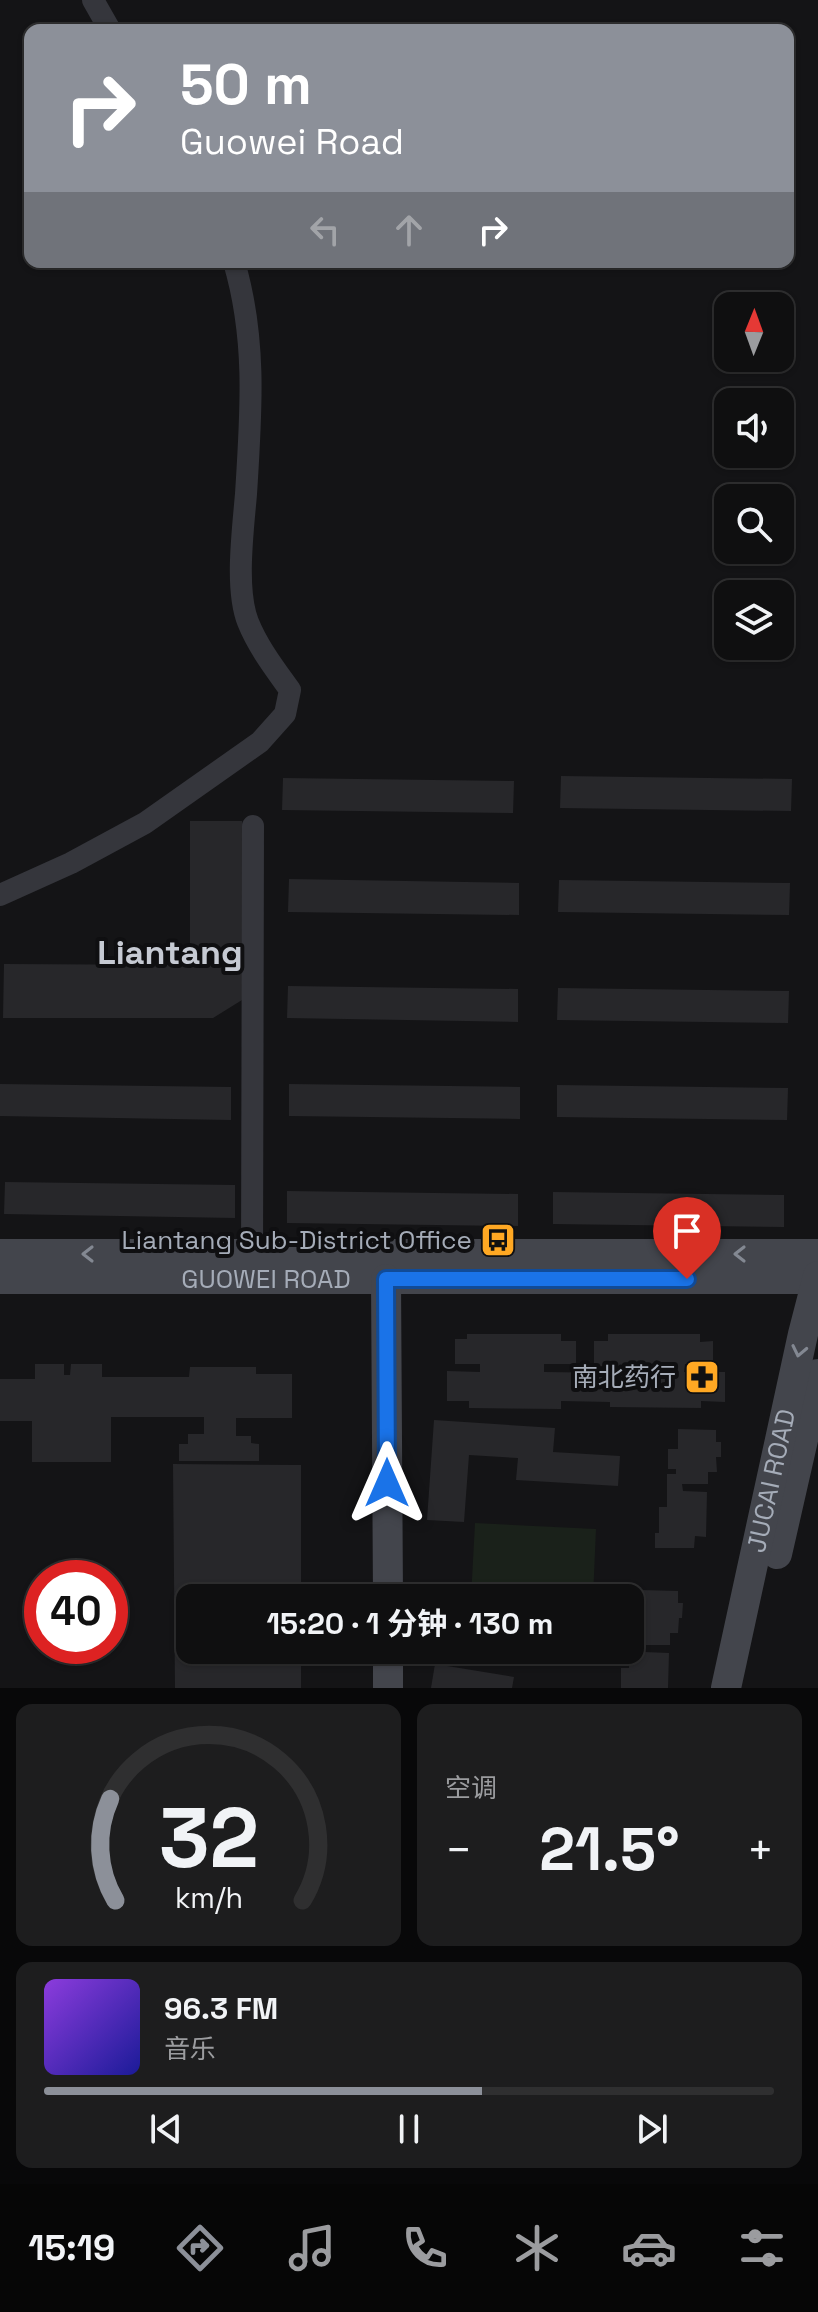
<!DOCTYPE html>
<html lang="zh">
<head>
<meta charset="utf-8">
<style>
  body { margin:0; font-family:"Space Grotesk","Noto Sans SC",sans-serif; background:#1d1d1e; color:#f1f3f6; height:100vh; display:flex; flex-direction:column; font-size:30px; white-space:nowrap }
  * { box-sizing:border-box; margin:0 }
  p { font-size:26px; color:#9b9c9f }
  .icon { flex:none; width:44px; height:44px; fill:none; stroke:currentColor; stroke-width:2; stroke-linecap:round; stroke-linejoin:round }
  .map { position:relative; height:1688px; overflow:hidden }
  .side { display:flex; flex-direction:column; gap:16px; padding:16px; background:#080809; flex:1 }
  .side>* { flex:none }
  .guide { position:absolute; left:24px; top:24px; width:770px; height:244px; border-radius:16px; box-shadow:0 2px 6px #0004,0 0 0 2px #2f2f30; background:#8c9099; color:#fff; overflow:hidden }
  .needle { width:52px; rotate:1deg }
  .buttons { position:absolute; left:714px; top:292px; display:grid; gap:16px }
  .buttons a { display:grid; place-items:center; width:80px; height:80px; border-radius:16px; background:#0f0f10; box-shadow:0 2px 6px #0004,0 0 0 2px #2f2f30; font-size:40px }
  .speed { position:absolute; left:24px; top:1560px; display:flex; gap:16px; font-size:40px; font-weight:700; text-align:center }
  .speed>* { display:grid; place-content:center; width:104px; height:104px; border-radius:50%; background:#0f0f10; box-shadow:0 2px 6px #0004,0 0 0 2px #2f2f30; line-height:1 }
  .speed .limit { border:12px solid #d22; background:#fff; color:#111 }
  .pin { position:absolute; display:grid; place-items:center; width:68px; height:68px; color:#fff; margin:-82px -34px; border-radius:50% 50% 50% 0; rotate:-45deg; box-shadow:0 0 8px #0007 }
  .pin .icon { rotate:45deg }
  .me { position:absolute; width:88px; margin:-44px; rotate:0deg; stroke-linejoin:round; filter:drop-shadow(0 0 6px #0008) }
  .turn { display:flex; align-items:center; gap:28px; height:168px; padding:0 24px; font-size:36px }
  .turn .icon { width:104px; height:104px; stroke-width:2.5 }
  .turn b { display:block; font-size:56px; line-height:68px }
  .lanes { display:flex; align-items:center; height:76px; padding:0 24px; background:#0003; justify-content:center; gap:40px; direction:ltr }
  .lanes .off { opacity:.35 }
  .big { font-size:60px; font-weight:700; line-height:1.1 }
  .side .card { flex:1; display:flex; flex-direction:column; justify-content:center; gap:12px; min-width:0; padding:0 28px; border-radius:16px; background:#1d1d1e }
  .side .dial { align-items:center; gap:0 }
  .dial svg { height:208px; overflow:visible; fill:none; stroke:#2f2f30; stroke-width:7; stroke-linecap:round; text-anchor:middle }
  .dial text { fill:#f1f3f6; stroke:none }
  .song { display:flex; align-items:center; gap:24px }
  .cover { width:96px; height:96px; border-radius:12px; background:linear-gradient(135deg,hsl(270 70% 55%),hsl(240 70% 35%)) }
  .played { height:8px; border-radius:4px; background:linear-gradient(90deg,#8c9099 60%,#2f2f30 60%) }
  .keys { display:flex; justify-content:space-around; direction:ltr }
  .heat { display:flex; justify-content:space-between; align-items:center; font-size:44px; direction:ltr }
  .side .tiles { flex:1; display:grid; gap:16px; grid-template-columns:1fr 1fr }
  .card:last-child { grid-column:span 2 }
  .trip { position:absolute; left:176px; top:1584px; width:468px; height:80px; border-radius:16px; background:#0f0f10; box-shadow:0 2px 6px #0004,0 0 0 2px #2f2f30; font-weight:700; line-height:80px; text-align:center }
  .tabs { display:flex; height:128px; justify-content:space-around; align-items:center; background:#060606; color:#9b9c9f }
  .tabs .icon { width:56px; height:56px }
  .tabs .current { color:#8c9099 }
  .tabs b { font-size:36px; color:#f1f3f6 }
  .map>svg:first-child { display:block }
</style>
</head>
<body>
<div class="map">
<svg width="818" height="1688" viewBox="0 0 818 1688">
  <rect width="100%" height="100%" fill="#141416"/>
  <polygon fill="#1a211a" points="475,1523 596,1529 593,1598 471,1598"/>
  <g fill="#27272a">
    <polygon points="561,776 792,779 791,811 560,808"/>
    <polygon points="283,778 514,781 513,813 282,810"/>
    <polygon points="190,821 242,821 242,1000 213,1018 3,1018 4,964 190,965"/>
    <polygon points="289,879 519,883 519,915 288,912"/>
    <polygon points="559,880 790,883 789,915 558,912"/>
    <polygon points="288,986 518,989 518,1022 287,1018"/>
    <polygon points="558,988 789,991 788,1023 557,1020"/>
    <polygon points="0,1084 231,1087 231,1120 0,1116"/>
    <polygon points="289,1084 520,1087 520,1119 289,1116"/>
    <polygon points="557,1085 788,1088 787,1120 557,1117"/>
    <polygon points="5,1182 235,1185 235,1218 4,1214"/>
    <polygon points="287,1191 518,1194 518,1226 287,1223"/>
    <polygon points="553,1192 784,1195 784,1227 553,1224"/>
    <polygon points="467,1334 561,1334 561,1341 576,1341 576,1364 544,1364 544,1372 616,1373 616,1366 594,1366 594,1341 608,1341 608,1334 700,1334 700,1342 713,1341 713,1364 685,1364 684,1372 725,1372 725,1402 701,1401 701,1408 610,1407 610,1402 561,1401 561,1409 469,1408 469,1401 447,1401 447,1371 480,1372 480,1364 455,1364 455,1339 467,1339"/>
    <polygon points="35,1364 64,1364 64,1375 70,1375 71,1364 102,1364 102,1377 189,1377 190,1367 256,1367 256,1374 292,1374 292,1418 236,1418 236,1436 251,1436 251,1443 259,1444 259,1461 179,1461 179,1444 188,1444 188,1434 204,1434 204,1417 111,1417 111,1462 32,1462 32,1421 0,1421 0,1379 35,1379"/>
    <polygon points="434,1420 555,1428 553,1452 620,1456 618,1486 516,1480 518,1458 469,1455 464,1522 427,1520"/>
    <polygon points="678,1429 716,1430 716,1442 721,1442 721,1457 716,1457 717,1472 708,1472 708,1484 682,1484 683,1491 707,1492 706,1537 695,1536 694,1548 655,1548 655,1533 659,1533 659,1507 667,1507 667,1474 676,1474 676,1469 668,1469 668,1449 678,1449"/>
    <polygon points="173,1464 301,1465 301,1598 190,1598 190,1650 301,1650 301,1688 175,1688"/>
    <polygon points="640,1590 678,1591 678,1603 683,1603 682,1618 679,1618 678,1633 670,1633 670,1645 645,1645 644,1652 669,1653 668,1688 621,1688 621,1668 629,1668 630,1635 637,1636 637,1630 630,1629 630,1610 640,1610"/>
    <polygon points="435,1664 514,1677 512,1688 431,1688"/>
  </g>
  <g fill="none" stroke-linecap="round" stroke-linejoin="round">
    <g stroke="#35363c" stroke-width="22">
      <polyline points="93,0 110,30"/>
      <path d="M0 895 71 863 145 823 260 742 285 714 290 690C275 669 258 647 248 622 235 589 243 530 246 494 251 414 257 340 234 262"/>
      <polyline points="252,1266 253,826"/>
    </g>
    <g stroke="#43454c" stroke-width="30">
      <polyline points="0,1254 818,1254"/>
      <path id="s1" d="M0 1279H818"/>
      <polyline points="386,1279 388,1598"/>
      <polyline points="777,1554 818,1374"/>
      <polyline points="388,1650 388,1688"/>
      <path id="s2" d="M726 1688 803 1334 818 1276"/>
    </g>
  </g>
  <defs><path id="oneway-chevron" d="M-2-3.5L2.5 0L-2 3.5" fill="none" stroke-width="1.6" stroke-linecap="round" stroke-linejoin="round" transform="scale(2)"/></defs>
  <g stroke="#838892">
    <use href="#oneway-chevron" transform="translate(88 1254) rotate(180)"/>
    <use href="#oneway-chevron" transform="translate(740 1254) rotate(180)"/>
    <use href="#oneway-chevron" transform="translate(799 1351) rotate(102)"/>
  </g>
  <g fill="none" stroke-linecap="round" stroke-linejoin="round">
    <g stroke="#114b97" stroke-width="20">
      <polyline id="route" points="387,1483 386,1279 687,1279"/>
    </g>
    <use href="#route" stroke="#1a73e8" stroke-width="14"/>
  </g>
  <defs>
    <g id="bus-square" transform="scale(1.8)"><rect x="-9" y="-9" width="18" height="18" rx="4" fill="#ffa823" stroke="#0f0f11"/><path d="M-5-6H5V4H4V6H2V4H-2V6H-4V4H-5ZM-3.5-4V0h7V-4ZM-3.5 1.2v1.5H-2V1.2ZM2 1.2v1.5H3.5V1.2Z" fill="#111"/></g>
    <g id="pharmacy-square" transform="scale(1.8)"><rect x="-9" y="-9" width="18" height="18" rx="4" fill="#ffa823" stroke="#0f0f11"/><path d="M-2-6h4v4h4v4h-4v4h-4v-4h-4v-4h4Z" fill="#111"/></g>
  </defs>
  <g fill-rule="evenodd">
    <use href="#bus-square" x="498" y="1240"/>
    <use href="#pharmacy-square" x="702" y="1377"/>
  </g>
  <g text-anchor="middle" stroke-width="8" stroke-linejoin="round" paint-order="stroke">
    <g font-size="26" fill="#a5acb8" stroke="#0f0f11" text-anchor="end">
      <text x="472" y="1249">Liantang Sub-District Office</text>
      <text x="676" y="1386">南北药行</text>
    </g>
    <g font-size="26" fill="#a5acb8" stroke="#0f0f11">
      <text dy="9" stroke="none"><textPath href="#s1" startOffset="266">GUOWEI ROAD</textPath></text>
      <text dy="9" stroke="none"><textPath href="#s2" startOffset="212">JUCAI ROAD</textPath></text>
    </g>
    <g font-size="34" font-weight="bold" fill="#c6cad3" stroke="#0f0f11">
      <text x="170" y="964">Liantang</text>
    </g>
  </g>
</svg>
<div class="buttons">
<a><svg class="needle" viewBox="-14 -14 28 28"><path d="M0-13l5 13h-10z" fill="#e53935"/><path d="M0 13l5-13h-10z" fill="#9b9c9f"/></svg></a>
<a><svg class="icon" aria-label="sound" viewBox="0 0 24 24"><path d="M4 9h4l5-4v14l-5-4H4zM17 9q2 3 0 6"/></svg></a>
<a><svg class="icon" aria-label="search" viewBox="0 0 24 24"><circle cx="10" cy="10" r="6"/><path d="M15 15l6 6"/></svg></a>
<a><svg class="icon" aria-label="layers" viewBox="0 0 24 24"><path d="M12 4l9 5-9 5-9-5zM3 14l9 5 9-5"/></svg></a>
</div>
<div class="speed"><div class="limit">40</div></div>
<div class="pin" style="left:687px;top:1279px;background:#d93025"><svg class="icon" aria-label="arrive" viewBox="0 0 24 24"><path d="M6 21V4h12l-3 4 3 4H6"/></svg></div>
<svg class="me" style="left:387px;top:1483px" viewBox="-20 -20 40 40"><path d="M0-17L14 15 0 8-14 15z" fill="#1a73e8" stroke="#fff" stroke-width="4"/></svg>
<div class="trip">15:20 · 1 分钟 · 130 m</div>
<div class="guide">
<div class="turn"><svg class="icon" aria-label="right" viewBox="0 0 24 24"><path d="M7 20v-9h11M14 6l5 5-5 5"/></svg><div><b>50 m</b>Guowei Road</div></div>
<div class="lanes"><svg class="icon off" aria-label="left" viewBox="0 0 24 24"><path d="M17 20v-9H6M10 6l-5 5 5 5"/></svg><svg class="icon off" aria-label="ahead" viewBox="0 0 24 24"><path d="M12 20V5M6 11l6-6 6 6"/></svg><svg class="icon" aria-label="right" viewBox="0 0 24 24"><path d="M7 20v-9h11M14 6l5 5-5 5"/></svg></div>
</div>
</div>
<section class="side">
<div class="tiles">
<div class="card dial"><svg viewBox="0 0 100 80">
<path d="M14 69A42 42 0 1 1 86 69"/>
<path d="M14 69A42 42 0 0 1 12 30" stroke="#8c9099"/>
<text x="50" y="56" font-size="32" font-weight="700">32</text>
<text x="50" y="72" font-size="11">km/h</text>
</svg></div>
<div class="card"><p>空调</p>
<div class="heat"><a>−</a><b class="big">21.5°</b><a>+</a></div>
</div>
<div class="card">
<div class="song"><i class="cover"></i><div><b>96.3 FM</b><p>音乐</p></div></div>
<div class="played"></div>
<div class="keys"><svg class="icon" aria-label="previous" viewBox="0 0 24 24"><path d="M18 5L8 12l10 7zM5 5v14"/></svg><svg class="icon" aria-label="pause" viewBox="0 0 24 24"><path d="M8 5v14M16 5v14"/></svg><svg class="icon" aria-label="next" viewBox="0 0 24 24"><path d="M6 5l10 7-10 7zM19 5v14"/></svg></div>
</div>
</div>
</section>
<nav class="tabs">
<b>15:19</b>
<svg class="icon current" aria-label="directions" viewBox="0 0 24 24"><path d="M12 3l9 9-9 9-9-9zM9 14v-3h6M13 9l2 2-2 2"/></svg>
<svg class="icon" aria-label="music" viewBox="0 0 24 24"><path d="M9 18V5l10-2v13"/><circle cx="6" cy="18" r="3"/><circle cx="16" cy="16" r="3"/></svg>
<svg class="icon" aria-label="phone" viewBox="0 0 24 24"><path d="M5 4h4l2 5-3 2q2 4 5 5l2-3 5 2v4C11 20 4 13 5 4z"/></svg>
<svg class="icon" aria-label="climate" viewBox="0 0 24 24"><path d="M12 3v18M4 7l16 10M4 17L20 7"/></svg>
<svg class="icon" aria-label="car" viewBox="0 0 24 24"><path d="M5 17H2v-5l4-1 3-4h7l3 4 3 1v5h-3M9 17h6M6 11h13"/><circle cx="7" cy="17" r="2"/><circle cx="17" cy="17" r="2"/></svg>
<svg class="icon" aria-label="filters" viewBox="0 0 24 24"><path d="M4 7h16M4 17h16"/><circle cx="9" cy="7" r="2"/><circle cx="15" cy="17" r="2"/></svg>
</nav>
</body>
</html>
